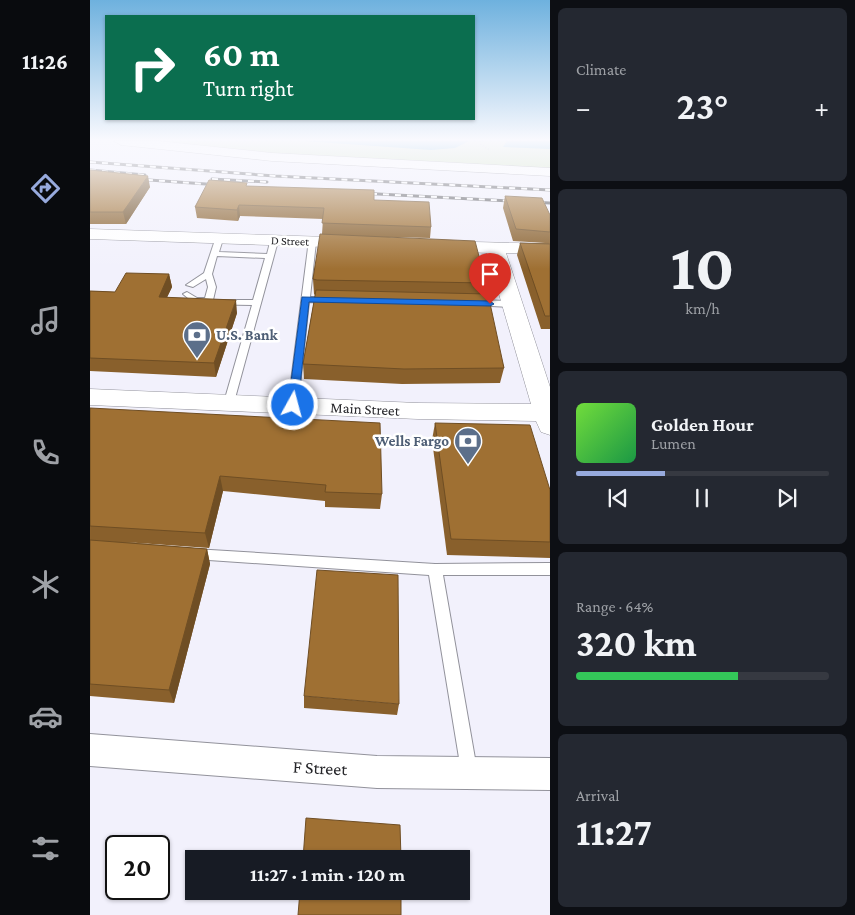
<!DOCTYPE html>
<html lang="en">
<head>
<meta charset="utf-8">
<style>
  body { margin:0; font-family:"Crimson Pro",serif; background:#242831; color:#f1f3f6; height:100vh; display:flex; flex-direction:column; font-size:19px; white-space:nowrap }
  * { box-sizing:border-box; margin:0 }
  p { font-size:16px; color:#9ea1a6 }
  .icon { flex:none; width:28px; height:28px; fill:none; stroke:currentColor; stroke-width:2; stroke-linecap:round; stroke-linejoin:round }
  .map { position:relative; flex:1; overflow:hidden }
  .panel { display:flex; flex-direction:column; gap:8px; padding:8px; background:#0d0f14; width:305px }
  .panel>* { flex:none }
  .hud { position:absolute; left:15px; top:15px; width:370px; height:105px; border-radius:0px; box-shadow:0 1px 4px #0004; background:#0b6e4f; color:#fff; overflow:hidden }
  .speed { position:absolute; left:15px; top:835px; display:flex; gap:10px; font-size:25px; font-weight:700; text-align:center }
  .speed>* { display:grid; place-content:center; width:65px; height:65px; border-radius:50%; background:#171b24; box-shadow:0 1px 4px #0004; line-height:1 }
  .speed .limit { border:2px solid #111; border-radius:8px; background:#fff; color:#111 }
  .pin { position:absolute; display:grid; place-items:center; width:42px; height:42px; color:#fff; margin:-51px -21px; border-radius:50% 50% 50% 0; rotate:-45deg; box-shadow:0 0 5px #0007 }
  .pin .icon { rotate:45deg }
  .me { position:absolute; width:55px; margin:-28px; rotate:7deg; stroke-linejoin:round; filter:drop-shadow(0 0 4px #0008) }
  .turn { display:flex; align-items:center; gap:18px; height:105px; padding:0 15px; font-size:22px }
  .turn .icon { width:65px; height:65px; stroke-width:2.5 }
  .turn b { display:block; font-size:35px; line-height:42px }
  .big { font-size:38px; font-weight:700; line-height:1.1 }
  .panel .tile { flex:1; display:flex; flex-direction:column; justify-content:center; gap:8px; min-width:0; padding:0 18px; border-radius:8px; background:#242831 }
  .panel .dial { align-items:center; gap:0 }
  .dial b { font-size:65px; line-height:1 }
  .song { display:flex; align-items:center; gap:15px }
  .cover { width:60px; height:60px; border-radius:8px; background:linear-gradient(135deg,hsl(100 70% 55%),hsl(140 70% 35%)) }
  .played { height:5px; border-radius:2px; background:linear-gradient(90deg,#97aadd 35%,#363941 35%) }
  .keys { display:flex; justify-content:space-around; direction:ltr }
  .heat { display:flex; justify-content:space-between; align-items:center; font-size:28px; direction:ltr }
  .charge { height:8px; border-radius:4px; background:linear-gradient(90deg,#34c759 64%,#363941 0) }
  .trip { position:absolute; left:95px; top:850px; width:285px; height:50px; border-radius:0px; background:#171b24; box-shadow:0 1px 4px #0004; font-weight:700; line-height:50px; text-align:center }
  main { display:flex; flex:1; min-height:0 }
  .menu { display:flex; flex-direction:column; width:90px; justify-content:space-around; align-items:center; background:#090b0e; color:#9ea1a6 }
  .menu .icon { width:35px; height:35px }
  .menu .on { color:#97aadd }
  .menu b { font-size:22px; color:#f1f3f6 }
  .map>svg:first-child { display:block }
</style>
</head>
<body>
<main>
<nav class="menu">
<b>11:26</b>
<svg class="icon on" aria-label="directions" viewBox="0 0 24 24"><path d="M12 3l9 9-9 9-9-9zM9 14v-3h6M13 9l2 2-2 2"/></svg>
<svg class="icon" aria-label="music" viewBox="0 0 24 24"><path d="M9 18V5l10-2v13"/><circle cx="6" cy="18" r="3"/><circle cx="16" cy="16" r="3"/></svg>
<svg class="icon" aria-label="phone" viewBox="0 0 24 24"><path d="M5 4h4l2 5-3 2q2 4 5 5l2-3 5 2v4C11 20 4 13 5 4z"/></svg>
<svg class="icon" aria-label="climate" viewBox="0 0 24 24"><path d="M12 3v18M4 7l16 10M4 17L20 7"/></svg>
<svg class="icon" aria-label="car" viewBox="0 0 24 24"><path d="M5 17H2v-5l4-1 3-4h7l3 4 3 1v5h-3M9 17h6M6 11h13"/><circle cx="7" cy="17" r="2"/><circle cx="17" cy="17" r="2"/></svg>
<svg class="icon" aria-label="filters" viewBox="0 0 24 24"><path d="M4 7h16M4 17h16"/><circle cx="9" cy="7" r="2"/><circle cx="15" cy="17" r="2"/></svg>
</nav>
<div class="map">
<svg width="460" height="915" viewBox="0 0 460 915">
  <rect width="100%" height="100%" fill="#f2f1fc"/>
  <polygon fill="#cee2b9" points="31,141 460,141 460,172 67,146"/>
  <g fill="#57acd0">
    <polygon points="214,141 379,141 365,148 341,150"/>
    <polygon points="417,141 460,141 460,149 413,147"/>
  </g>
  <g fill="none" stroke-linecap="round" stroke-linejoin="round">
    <g stroke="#92929b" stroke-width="2">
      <g id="lane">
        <path d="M126 237 133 239 129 252 177 254 181 239 188 241 144 402 139 405 134 402 162 305 105 304 93 294 97 292 107 298H115L118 287 116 279 103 287 96 285 114 273ZM127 256 175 258 163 300H123L126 287 122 274Z"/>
        <polygon points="219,240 226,242 220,297 238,297 242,300 238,303 219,302 208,405 203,408 198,405"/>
        <polygon points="386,300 422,301 426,304 422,307 383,305 383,301"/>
        <polygon points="104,549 345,564 460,563 460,575 353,575 387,770 385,776 379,778 373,776 371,770 339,575 104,559 99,558 97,554 99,550"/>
      </g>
    </g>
    <g stroke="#92929b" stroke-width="2">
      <polygon id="street" points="0,734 287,756 460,758 460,790 287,788 0,766"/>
    </g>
    <g stroke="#92929b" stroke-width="1">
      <g id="secondary">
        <polygon points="0,229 266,238 272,239 275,243 272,247 266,248 0,239"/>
        <polygon points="349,241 460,244 460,254 416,253 460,387 460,435 451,432 446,421 328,419 0,405 0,389 328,403 441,404 397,253 343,250 340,246 343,242"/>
      </g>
    </g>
    <g stroke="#92929b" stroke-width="1">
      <polygon id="highway" points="24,141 68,141 182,153 460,168 460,176 182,161 31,145"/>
    </g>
    <polyline stroke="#b0b0b8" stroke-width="2" stroke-dasharray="1 2" stroke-linecap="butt" points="390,141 391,145 400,150"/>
    <use href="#lane" fill="#fff" fill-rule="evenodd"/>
    <use href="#street" fill="#fff" fill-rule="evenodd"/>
    <use href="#secondary" fill="#fff" fill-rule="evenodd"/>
    <use href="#highway" fill="#fff" fill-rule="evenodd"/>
    <g stroke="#58585d" stroke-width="3">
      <g id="rail">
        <polyline points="0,162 185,176 460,190"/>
        <polyline points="0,170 55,175"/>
        <polyline points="45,179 130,185"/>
        <polyline points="122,179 177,182"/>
        <polyline points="269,193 460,203"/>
      </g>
    </g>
    <use href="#rail" stroke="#fff" stroke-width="2" stroke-dasharray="6" stroke-linecap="butt"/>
  </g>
  <g fill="#89602c">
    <polygon points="0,170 60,187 36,224 0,224"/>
    <polygon points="157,186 284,200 341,227 340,238 299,237 396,283 393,294 414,368 410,383 312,384 214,379 213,364 225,295 224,294 223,279 232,234 233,219 150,216 148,221 107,218 105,207"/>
    <polygon points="415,196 460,215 460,329 451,329 427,255 430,243 455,243 423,241 413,208"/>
    <polygon points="79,274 82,287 77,297 147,313 126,377 0,371 0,291 25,292"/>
    <polygon points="0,408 292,494 290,509 235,507 235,501 133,491 119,548 34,542 117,549 120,564 84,703 0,696"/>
    <polygon points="345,423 460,490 460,558 357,555 342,440"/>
    <polygon points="214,696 309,704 307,715 214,708"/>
  </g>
  <g fill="#6f4e24">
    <polygon points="58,176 60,187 36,224 33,212"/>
    <polygon points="149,205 150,216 148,221 147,210"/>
    <polygon points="79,274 82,287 71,310 69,297"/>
    <polygon points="146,300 147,313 126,377 124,363"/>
    <polygon points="130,476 133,491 119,548 115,533"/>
    <polygon points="117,549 120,564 84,703 79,690"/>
  </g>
  <g fill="#9f7033" stroke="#6f4e24">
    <polygon points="0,170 58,176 33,212 0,212"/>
    <polygon points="119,180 157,183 156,186 284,190 284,200 339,202 341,227 232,223 234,208 149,205 147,210 105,207"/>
    <polygon points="415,196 452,198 460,215 460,232 426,229"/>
    <polygon points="230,234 385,241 396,283 227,280 223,279"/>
    <polygon points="430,243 460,244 460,316 455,316"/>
    <polygon points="36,273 79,274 69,297 146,300 124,363 0,358 0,291 25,292"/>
    <polygon points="226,290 398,294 414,368 314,369 213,364"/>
    <polygon points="0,408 290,423 292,494 235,492 236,485 130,476 115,533 0,526"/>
    <polygon points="345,423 440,425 460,490 460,542 361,539"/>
    <polygon points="0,540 117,549 79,690 0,684"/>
    <polygon points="227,570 308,575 309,704 214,696"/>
    <polygon points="216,818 310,825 311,859 213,859"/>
    <polygon points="210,891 311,891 311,915 208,915"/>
  </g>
  <linearGradient id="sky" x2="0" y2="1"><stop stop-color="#6eb1de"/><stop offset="0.52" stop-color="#f9f9fe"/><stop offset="1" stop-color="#f9f9fe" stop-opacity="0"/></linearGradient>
  <rect width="460" height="269" fill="url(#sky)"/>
  <polygon fill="#1a73e8" stroke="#114b97" points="212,297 400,301 404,304 400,306 219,302 208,405 203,408 198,405"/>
  <defs>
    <g id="bank-pin" transform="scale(1.4375)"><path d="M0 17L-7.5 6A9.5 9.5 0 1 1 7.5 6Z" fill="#5c6f8a" stroke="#fff"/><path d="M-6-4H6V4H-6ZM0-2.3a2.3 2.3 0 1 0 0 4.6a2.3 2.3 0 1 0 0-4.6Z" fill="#fff"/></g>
  </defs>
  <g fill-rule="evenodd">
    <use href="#bank-pin" x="107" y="335"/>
    <use href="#bank-pin" x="378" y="441"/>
  </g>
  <g text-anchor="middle" stroke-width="5" stroke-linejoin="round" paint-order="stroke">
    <g font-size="12" fill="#27272b" stroke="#fff">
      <text transform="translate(200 241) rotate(2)" y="4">D Street</text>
    </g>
    <g font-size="15" font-weight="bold" fill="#4e5e75" stroke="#fff" text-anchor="start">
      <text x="126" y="340">U.S. Bank</text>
      <text x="359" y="446" text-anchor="end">Wells Fargo</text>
    </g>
    <g font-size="15" fill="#27272b" stroke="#fff">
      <text transform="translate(275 409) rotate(3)" y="5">Main Street</text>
    </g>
    <g font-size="18" fill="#27272b" stroke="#fff">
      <text transform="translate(230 768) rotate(3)" y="6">F Street</text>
    </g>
  </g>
</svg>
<div class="speed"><div class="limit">20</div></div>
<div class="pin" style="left:400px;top:304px;background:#d93025"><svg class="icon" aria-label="arrive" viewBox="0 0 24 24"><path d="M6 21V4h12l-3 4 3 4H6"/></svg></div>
<svg class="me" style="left:203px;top:405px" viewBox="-20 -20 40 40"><circle r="17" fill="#1a73e8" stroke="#fff" stroke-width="3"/><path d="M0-11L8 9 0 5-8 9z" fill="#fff"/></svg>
<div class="trip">11:27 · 1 min · 120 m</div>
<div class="hud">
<div class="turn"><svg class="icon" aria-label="right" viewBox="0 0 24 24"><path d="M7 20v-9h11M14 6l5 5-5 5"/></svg><div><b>60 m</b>Turn right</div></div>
</div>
</div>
<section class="panel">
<div class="tile"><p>Climate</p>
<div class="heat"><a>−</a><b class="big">23°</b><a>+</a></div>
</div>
<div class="tile dial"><b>10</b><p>km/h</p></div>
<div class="tile">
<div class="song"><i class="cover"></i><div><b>Golden Hour</b><p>Lumen</p></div></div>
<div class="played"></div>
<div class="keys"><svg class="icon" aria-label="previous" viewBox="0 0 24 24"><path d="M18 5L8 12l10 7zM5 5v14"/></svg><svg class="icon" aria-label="pause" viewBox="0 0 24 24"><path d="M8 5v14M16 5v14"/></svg><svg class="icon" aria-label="next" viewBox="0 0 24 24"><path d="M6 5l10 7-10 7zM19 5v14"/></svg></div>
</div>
<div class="tile"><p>Range · 64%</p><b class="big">320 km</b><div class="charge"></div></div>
<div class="tile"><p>Arrival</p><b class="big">11:27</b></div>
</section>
</main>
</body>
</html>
